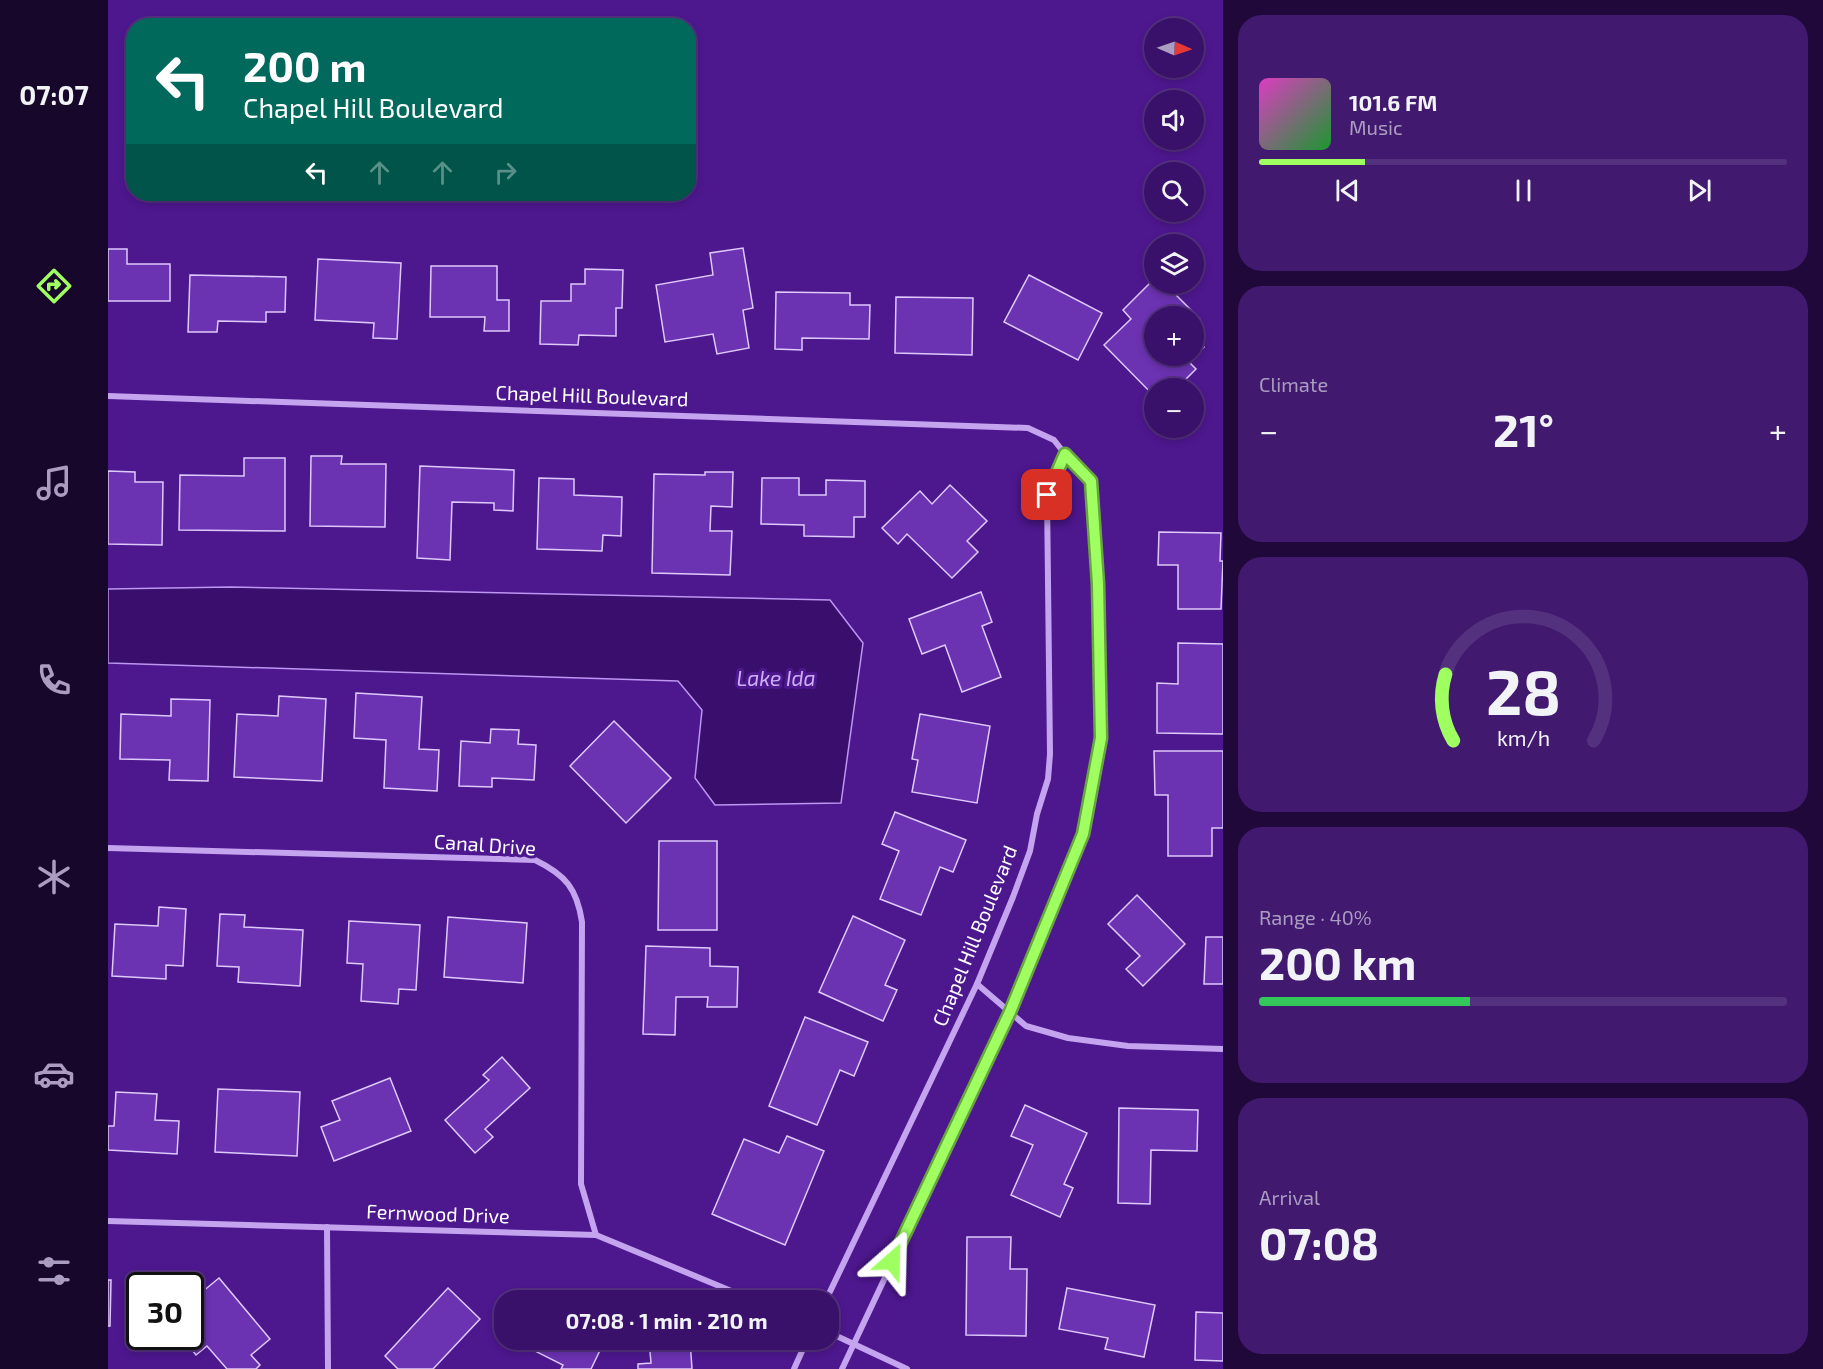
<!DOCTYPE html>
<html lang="en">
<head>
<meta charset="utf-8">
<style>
  body { margin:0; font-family:"Exo 2",sans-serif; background:#411a70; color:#f1f3f6; height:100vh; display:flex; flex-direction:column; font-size:22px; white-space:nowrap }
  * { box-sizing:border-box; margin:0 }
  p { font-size:20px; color:#ab9dc1 }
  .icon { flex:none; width:33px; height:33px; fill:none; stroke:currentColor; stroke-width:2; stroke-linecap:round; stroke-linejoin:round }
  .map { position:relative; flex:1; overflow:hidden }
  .drawer { display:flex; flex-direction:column; gap:15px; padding:15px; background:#20093a; width:600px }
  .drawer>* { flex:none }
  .top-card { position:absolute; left:18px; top:18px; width:570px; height:183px; border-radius:24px; box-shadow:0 3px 9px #0003,0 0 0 2px #54317e; background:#00695c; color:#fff; overflow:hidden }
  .needle { width:39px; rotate:92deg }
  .fabs { position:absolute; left:1036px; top:18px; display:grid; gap:12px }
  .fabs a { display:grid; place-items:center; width:60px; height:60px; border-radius:50%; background:#3a116a; box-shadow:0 3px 9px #0003,0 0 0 2px #54317e; font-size:30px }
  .speed { position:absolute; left:18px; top:1272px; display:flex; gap:12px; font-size:30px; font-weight:700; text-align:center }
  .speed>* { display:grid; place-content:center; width:78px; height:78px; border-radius:50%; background:#3a116a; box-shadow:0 3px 9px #0003,0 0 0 2px #54317e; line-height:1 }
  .speed .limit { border:3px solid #111; border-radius:9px; background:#fff; color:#111 }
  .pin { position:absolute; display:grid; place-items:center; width:51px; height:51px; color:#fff; margin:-26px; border-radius:12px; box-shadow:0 3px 9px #0006 }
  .me { position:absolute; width:66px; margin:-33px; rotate:25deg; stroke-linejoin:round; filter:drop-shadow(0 0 4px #0008) }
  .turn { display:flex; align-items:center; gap:21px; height:126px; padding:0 18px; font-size:27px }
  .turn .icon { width:78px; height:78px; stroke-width:2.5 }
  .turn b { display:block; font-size:42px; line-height:51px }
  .lanes { display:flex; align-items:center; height:57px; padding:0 18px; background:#0003; justify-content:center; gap:30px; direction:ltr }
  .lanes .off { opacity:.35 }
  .big { font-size:45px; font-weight:700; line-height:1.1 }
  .drawer .card { flex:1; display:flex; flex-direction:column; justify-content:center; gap:9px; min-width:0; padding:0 21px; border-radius:24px; background:#411a70 }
  .drawer .dial { align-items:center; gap:0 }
  .dial svg { height:156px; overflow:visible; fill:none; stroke:#54317e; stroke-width:7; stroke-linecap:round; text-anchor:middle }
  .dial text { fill:#f1f3f6; stroke:none }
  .song { display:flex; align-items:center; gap:18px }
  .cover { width:72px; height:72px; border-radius:9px; background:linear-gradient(135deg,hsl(310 70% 55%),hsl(130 70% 35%)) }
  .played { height:6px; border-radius:3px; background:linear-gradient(90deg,#9fff61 20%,#54317e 20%) }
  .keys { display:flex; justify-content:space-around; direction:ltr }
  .heat { display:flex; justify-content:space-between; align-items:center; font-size:33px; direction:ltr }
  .charge { height:9px; border-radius:4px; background:linear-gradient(90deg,#34c759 40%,#54317e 0) }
  .trip { position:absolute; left:386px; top:1290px; width:345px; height:60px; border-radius:24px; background:#3a116a; box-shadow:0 3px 9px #0003,0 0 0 2px #54317e; font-weight:700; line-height:60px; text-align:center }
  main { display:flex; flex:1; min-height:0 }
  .tabs { display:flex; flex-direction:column; width:108px; justify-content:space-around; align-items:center; background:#17072a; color:#ab9dc1 }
  .tabs .icon { width:42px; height:42px }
  .tabs .on { color:#9fff61 }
  .tabs b { font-size:27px; color:#f1f3f6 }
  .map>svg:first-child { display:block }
</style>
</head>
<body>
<main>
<nav class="tabs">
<b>07:07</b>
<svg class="icon on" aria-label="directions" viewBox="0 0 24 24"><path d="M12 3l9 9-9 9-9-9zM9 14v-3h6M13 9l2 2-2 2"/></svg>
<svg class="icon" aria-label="music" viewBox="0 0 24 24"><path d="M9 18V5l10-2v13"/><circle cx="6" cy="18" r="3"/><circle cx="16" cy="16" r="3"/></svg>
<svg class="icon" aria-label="phone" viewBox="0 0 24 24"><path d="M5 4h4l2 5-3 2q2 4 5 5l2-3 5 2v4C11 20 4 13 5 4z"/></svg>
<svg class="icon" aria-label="climate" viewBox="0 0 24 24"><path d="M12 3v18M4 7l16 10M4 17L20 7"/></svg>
<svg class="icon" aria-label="car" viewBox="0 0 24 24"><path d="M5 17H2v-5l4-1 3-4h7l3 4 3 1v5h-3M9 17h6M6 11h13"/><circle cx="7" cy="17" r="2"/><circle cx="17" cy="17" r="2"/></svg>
<svg class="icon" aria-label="filters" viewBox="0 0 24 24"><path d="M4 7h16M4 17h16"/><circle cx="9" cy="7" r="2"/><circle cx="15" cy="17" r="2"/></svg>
</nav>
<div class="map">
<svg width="1115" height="1369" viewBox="0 0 1115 1369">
  <rect width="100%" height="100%" fill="#4d178e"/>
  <polygon fill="#3a0e6c" stroke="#bd95f2" stroke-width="1.5" points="122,587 722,600 755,643 733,803 607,805 587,778 594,710 570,681 0,663 0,589"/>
  <g fill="#6b32b2" stroke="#dfc9fb" stroke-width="1.5">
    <polygon points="635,248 645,308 635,310 641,348 609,354 605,334 557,342 548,285 605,275 602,253"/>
    <polygon points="0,249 19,249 19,264 62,264 62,301 0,301"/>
    <polygon points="210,259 293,263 289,339 265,338 266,323 207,320"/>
    <polygon points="323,266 389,266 389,300 401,300 401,331 376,331 377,317 322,317"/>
    <polygon points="477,269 515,270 514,308 508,308 508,336 471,335 470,345 432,344 433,301 463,301 463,284 477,284"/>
    <polygon points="82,275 178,277 177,312 158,312 158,322 110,321 109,332 80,332"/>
    <polygon points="921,275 994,313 970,360 896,322"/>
    <polygon points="1047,278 1047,284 1057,284 1092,319 1086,326 1086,316 1047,316 1047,356 1086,356 1086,337 1096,347 1081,362 1088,369 1069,388 1047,388 1047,397 996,345 1023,319 1015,310"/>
    <polygon points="668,292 742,293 742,305 762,305 761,339 694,338 694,350 667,349"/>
    <polygon points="788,297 865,298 864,355 787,353"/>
    <polygon points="203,456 234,456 233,464 278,464 277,527 202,526"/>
    <polygon points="136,458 177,458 177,531 71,530 72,475 136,476"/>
    <polygon points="312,466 406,470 405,511 386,510 386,503 344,502 342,560 309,558"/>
    <polygon points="0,471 27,472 27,482 55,482 54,545 0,544"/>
    <polygon points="597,472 625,472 624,507 603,506 602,531 624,531 622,575 544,573 546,474 597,475"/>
    <polygon points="431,478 466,479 466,495 514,497 513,536 495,535 494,551 429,549"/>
    <polygon points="654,478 691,478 691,495 718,495 718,480 757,481 757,517 746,517 746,537 696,536 696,525 653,524"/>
    <polygon points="842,485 879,521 859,541 870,552 844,578 799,534 790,544 774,528 812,491 824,504"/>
    <polygon points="1051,532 1113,533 1112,561 1115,561 1113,609 1070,609 1070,565 1050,565"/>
    <polygon points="873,592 884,622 874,626 893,677 854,692 837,645 814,654 801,619"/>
    <polygon points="1070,643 1115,644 1115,734 1049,733 1049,683 1070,684"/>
    <polygon points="248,693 314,697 311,749 331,750 329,791 276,788 278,740 246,738"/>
    <polygon points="171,696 218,699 214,781 126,777 129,714 170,716"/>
    <polygon points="63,699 102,700 100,781 61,780 62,760 12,759 13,714 63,716"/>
    <polygon points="812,714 882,726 869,803 804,792 810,760 804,759"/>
    <polygon points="506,721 563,778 518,823 462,766"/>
    <polygon points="383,729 411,730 410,744 428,745 426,780 384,778 384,787 351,786 353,741 382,743"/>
    <polygon points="1046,751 1115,751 1115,828 1104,828 1104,856 1060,856 1060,795 1047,795"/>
    <polygon points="787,812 858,840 845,872 832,867 813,915 772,899 791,851 774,844"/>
    <polygon points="551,841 609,841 609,930 550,930"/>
    <polygon points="1029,895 1077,944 1035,986 1018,969 1032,956 1000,924"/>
    <polygon points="51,907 78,909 75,966 58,965 58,979 4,976 7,924 50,926"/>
    <polygon points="112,914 137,915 136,927 195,930 192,986 130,982 131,967 109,966"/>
    <polygon points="745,916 797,940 777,985 789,990 775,1021 711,992"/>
    <polygon points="340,917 419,923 415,983 336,977"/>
    <polygon points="241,921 312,925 308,990 291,989 290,1004 253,1001 255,964 239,963"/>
    <polygon points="1098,937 1115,937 1115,984 1096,984"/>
    <polygon points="538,946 602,948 602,966 630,967 629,1007 599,1007 600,997 568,997 567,1035 535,1034"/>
    <polygon points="697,1017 760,1042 746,1076 732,1070 709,1125 661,1106"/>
    <polygon points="394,1057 422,1088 377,1129 385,1137 367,1153 337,1120 381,1080 375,1075"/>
    <polygon points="282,1078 303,1131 226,1161 213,1127 232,1120 224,1101"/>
    <polygon points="110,1089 192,1092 189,1156 107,1152"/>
    <polygon points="8,1092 49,1094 47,1120 71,1121 69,1154 0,1150 0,1126 6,1126"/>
    <polygon points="917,1105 979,1133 956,1184 965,1188 952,1217 903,1195 925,1145 903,1136"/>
    <polygon points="1011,1108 1090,1110 1089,1151 1043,1150 1042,1204 1010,1203"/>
    <polygon points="679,1136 716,1151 677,1245 604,1214 636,1139 671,1153"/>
    <polygon points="859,1237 903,1237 902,1269 919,1269 918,1336 858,1335"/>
    <polygon points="111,1278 162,1339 143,1355 152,1365 148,1369 119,1369 99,1346 88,1355 73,1336 82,1336 82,1302"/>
    <polygon points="0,1280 3,1280 2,1326 0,1326"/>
    <polygon points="340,1288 372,1319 325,1369 290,1369 277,1356"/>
    <polygon points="959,1288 1047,1305 1036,1357 997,1349 1000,1338 951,1329"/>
    <polygon points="1088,1312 1115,1313 1115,1361 1087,1360"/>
    <polygon points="415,1340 497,1340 483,1369 453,1369 455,1365 413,1344"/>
    <polygon points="541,1340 582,1340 584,1369 530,1369 530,1364 543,1363"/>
  </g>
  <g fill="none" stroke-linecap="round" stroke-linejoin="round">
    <g stroke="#c4a3ef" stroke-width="6">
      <polyline points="0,396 920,428 946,440 957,454 983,481 990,584 993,738 975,834 902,1012 734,1369"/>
      <path d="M0 848 427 860C458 875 469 889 474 922L473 1184 488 1235"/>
      <polyline points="869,984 918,1026 960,1038 1020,1046 1115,1049"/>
      <polyline points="0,1221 488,1235 645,1300"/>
      <polyline points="219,1227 220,1369"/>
      <polyline points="718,1300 869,984 905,897 922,851 929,814 940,779 942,754 939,495 957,454"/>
      <polyline points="720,1332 799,1369"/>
      <polyline points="686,1369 699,1340"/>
    </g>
  </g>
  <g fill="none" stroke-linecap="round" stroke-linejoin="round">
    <g stroke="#67a63f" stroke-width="15">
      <polyline id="route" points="784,1261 902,1012 975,834 993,738 990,584 983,481 957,454 939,495"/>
    </g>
    <use href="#route" stroke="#9fff61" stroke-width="10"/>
  </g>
  <g text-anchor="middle" stroke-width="6" stroke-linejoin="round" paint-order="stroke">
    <g font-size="20" fill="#fff" stroke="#4d178e">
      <text transform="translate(484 396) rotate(2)" y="7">Chapel Hill Boulevard</text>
      <text transform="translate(377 845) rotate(4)" y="7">Canal Drive</text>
      <text transform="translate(867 936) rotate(-68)" y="7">Chapel Hill Boulevard</text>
      <text transform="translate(330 1214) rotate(2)" y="7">Fernwood Drive</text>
    </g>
    <g font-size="21" font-style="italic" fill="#ceaef7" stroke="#4d178e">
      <text x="668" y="686">Lake Ida</text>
    </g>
  </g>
</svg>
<div class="fabs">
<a><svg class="needle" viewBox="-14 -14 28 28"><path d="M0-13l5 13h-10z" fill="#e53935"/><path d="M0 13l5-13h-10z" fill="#ab9dc1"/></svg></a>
<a><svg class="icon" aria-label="sound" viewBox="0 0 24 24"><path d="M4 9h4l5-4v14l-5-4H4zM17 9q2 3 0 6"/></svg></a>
<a><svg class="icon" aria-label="search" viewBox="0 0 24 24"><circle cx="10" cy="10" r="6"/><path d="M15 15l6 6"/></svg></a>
<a><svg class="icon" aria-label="layers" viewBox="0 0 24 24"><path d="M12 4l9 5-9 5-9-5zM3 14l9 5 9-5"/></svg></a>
<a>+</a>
<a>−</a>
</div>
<div class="speed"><div class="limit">30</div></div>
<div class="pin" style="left:939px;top:495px;background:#d93025"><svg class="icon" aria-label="arrive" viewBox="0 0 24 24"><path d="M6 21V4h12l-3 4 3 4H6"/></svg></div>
<svg class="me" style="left:784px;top:1261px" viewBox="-20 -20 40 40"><path d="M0-17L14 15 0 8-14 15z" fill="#9fff61" stroke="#fff" stroke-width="4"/></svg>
<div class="trip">07:08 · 1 min · 210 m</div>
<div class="top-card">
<div class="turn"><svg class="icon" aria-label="left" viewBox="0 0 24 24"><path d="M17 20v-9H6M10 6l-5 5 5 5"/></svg><div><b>200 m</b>Chapel Hill Boulevard</div></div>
<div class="lanes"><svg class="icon" aria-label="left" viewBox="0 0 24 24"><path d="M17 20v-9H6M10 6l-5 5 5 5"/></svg><svg class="icon off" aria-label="ahead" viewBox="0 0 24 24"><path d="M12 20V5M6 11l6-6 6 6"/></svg><svg class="icon off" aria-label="ahead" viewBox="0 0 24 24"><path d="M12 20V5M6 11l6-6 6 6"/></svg><svg class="icon off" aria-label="right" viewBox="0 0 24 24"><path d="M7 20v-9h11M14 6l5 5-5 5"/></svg></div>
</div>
</div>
<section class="drawer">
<div class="card">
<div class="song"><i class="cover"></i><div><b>101.6 FM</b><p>Music</p></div></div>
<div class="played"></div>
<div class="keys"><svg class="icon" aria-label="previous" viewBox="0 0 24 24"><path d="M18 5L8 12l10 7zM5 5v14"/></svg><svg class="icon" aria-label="pause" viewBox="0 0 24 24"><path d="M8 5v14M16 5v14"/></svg><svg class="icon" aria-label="next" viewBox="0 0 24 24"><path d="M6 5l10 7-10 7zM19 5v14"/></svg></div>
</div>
<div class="card"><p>Climate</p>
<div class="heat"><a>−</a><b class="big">21°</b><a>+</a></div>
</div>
<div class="card dial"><svg viewBox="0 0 100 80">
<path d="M14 69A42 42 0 1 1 86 69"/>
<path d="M14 69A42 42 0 0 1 10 35" stroke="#9fff61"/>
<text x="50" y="56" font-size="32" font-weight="700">28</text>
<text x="50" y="72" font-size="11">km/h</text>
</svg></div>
<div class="card"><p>Range · 40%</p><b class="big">200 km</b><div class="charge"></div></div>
<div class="card"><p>Arrival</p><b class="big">07:08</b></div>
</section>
</main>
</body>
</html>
